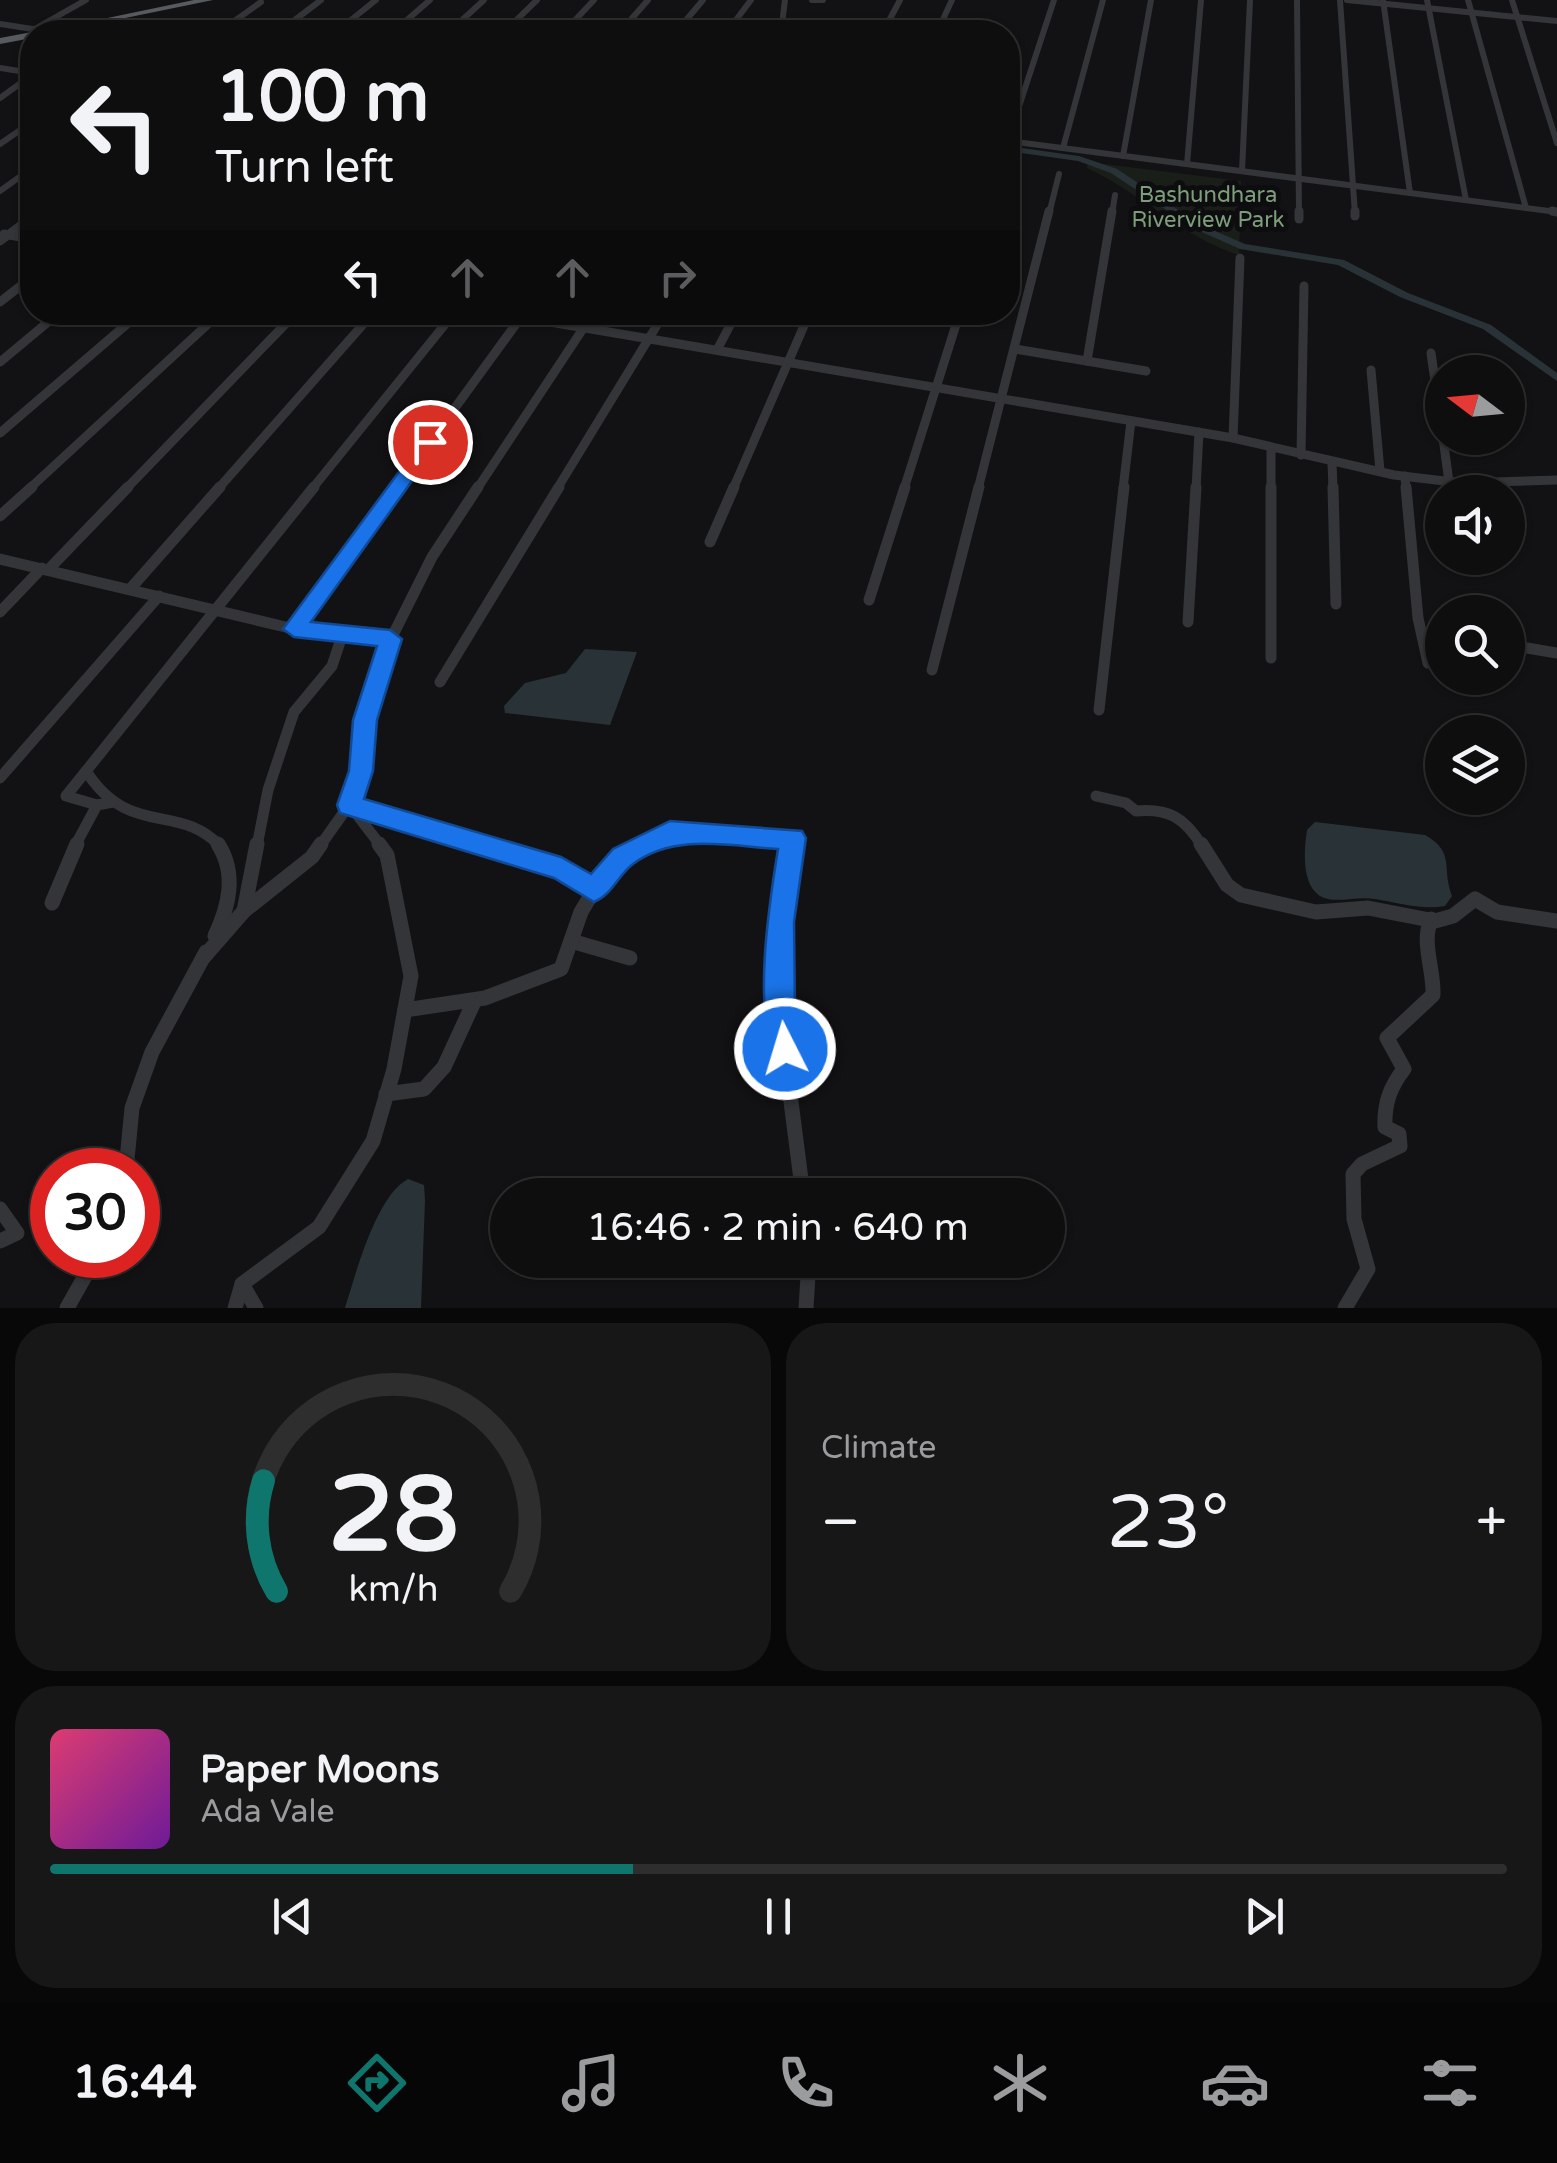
<!DOCTYPE html>
<html lang="en">
<head>
<meta charset="utf-8">
<style>
  body { margin:0; font-family:"Varela Round",sans-serif; background:#171718; color:#f1f3f6; height:100vh; display:flex; flex-direction:column; font-size:38px; white-space:nowrap }
  * { box-sizing:border-box; margin:0 }
  p { font-size:32px; color:#9b9c9e }
  .icon { flex:none; width:55px; height:55px; fill:none; stroke:currentColor; stroke-width:2; stroke-linecap:round; stroke-linejoin:round }
  .map { position:relative; height:1308px; overflow:hidden }
  .side { display:flex; flex-direction:column; gap:15px; padding:15px; background:#080808; flex:1 }
  .side>* { flex:none }
  .banner { position:absolute; left:20px; top:20px; width:1000px; height:305px; border-radius:40px; box-shadow:0 2px 8px #0004,0 0 0 2px #2e2e2f; background:#0e0e0f; color:#f1f3f6; overflow:hidden }
  .needle { width:65px; rotate:286deg }
  .fabs { position:absolute; left:1425px; top:355px; display:grid; gap:20px }
  .fabs a { display:grid; place-items:center; width:100px; height:100px; border-radius:50%; background:#0e0e0f; box-shadow:0 2px 8px #0004,0 0 0 2px #2e2e2f; font-size:50px }
  .speed { position:absolute; left:30px; top:1148px; display:flex; gap:20px; font-size:50px; font-weight:700; text-align:center }
  .speed>* { display:grid; place-content:center; width:130px; height:130px; border-radius:50%; background:#0e0e0f; box-shadow:0 2px 8px #0004,0 0 0 2px #2e2e2f; line-height:1 }
  .speed .limit { border:15px solid #d22; background:#fff; color:#111 }
  .pin { position:absolute; display:grid; place-items:center; width:85px; height:85px; color:#fff; margin:-42px; border:5px solid #fff; border-radius:50%; box-shadow:0 2px 10px #0007 }
  .me { position:absolute; width:110px; margin:-55px; rotate:355deg; stroke-linejoin:round; filter:drop-shadow(0 0 8px #0008) }
  .turn { display:flex; align-items:center; gap:35px; height:210px; padding:0 30px; font-size:45px }
  .turn .icon { width:130px; height:130px; stroke-width:2.5 }
  .turn b { display:block; font-size:70px; line-height:85px }
  .lanes { display:flex; align-items:center; height:95px; padding:0 30px; background:#0003; justify-content:center; gap:50px; direction:ltr }
  .lanes .off { opacity:.35 }
  .big { font-size:75px; font-weight:600; line-height:1.1 }
  .side .tile { flex:1; display:flex; flex-direction:column; justify-content:center; gap:15px; min-width:0; padding:0 35px; border-radius:40px; background:#171718 }
  .side .dial { align-items:center; gap:0 }
  .dial svg { height:260px; overflow:visible; fill:none; stroke:#2e2e2f; stroke-width:7; stroke-linecap:round; text-anchor:middle }
  .dial text { fill:#f1f3f6; stroke:none }
  .song { display:flex; align-items:center; gap:30px }
  .cover { width:120px; height:120px; border-radius:15px; background:linear-gradient(135deg,hsl(340 70% 55%),hsl(280 70% 35%)) }
  .played { height:10px; border-radius:5px; background:linear-gradient(90deg,#0f766e 40%,#2e2e2f 40%) }
  .keys { display:flex; justify-content:space-around; direction:ltr }
  .heat { display:flex; justify-content:space-between; align-items:center; font-size:55px; direction:ltr }
  .side .tiles { flex:1; display:grid; gap:15px; grid-template-columns:1fr 1fr }
  .tile:last-child { grid-column:span 2 }
  .trip { position:absolute; left:490px; top:1178px; width:575px; height:100px; border-radius:50px; background:#0e0e0f; box-shadow:0 2px 8px #0004,0 0 0 2px #2e2e2f; font-weight:600; line-height:100px; text-align:center }
  .tab-bar { display:flex; height:160px; justify-content:space-around; align-items:center; background:#060606; color:#9b9c9e }
  .tab-bar .icon { width:70px; height:70px }
  .tab-bar .active { color:#0f766e }
  .tab-bar b { font-size:45px; color:#f1f3f6 }
  .map>svg:first-child { display:block }
</style>
</head>
<body>
<div class="map">
<svg width="1557" height="1308" viewBox="0 0 1557 1308">
  <rect width="100%" height="100%" fill="#121214"/>
  <path fill="#191e19" d="M1088 162 1241 181 1239 255C1183 238 1140 192 1087 168Z"/>
  <g fill="#293337">
    <polygon points="585,649 637,652 610,725 505,713 504,706 525,683 566,673"/>
    <path d="M1315 822 1425 835C1456 853 1441 867 1452 896L1445 906C1421 910 1399 903 1375 899 1359 896 1343 902 1328 899 1300 893 1304 850 1307 830Z"/>
    <path d="M408 1179 424 1185 425 1200 421 1308H345C356 1273 376 1196 408 1179Z"/>
  </g>
  <g fill="none" stroke-linecap="round" stroke-linejoin="round">
    <polygon fill="#293337" fill-rule="evenodd" points="1008,146 1079,156 1117,169 1201,225 1245,244 1344,260 1408,293 1491,325 1557,373 1557,381 1483,329 1400,297 1338,265 1240,249 1195,229 1111,173 1078,161 1008,151"/>
    <g stroke="#333539" stroke-width="6">
      <polyline points="812,0 823,0"/>
      <polyline points="1297,0 1299,214"/>
      <polyline points="1340,0 1355,214"/>
      <polyline points="1347,0 1557,21"/>
      <polyline points="1383,0 1410,193"/>
      <polyline points="1427,0 1466,200"/>
      <polyline points="1468,0 1526,208"/>
      <polyline points="1512,0 1557,143"/>
      <polyline points="0,24 52,32"/>
      <polyline points="33,30 86,0"/>
      <polyline points="219,32 261,2"/>
      <polyline points="279,32 321,0"/>
      <polyline points="336,32 376,0"/>
      <polyline points="393,32 430,0"/>
      <polyline points="449,32 484,0"/>
      <polyline points="504,32 537,0"/>
      <polyline points="564,32 594,0"/>
      <polyline points="620,32 648,0"/>
      <polyline points="676,32 703,0"/>
      <polyline points="727,32 751,0"/>
      <polyline points="781,32 785,0"/>
      <polyline points="883,32 900,0"/>
      <polyline points="937,32 952,0"/>
      <polyline points="0,68 32,73"/>
      <polyline points="0,98 32,75"/>
      <polyline points="1008,140 1054,0"/>
      <polyline points="1008,141 1557,212"/>
      <polyline points="0,144 32,122"/>
      <polyline points="1063,148 1103,0"/>
      <polyline points="1123,156 1151,0"/>
      <polyline points="1187,164 1201,0"/>
      <polyline points="1242,171 1250,0"/>
      <polyline points="0,191 32,168"/>
      <polyline points="1049,214 1059,174"/>
      <polyline points="1112,214 1115,195"/>
    </g>
    <g stroke="#333539" stroke-width="9">
      <polyline points="1299,211 1299,219"/>
      <polyline points="1355,211 1355,216"/>
      <polyline points="1552,211 1557,212"/>
      <polyline points="4,234 32,239"/>
      <polyline points="0,241 32,217"/>
      <polyline points="0,302 32,277"/>
      <polyline points="491,312 1233,438 1394,475 1461,483 1557,480"/>
      <polyline points="1015,349 1146,371"/>
      <polyline points="717,350 737,312"/>
      <polyline points="1431,353 1442,430"/>
      <polyline points="1087,361 1112,211"/>
      <polyline points="0,362 60,312"/>
      <polyline points="1371,370 1380,471"/>
      <polyline points="0,433 141,312"/>
      <polyline points="1233,438 1240,258"/>
      <polyline points="1443,438 1449,482"/>
      <polyline points="1271,447 1271,489"/>
      <polyline points="1301,455 1304,286"/>
      <polyline points="1332,463 1333,489"/>
      <polyline points="1405,476 1406,489"/>
      <polyline points="29,489 221,312"/>
      <polyline points="126,489 297,312"/>
      <polyline points="218,489 374,312"/>
      <polyline points="312,489 455,312"/>
      <polyline points="396,489 524,313"/>
      <polyline points="477,489 594,312"/>
      <polyline points="557,489 665,312"/>
      <polyline points="733,489 810,312"/>
      <polyline points="904,489 960,312"/>
      <polyline points="978,489 1049,211"/>
      <polyline points="1123,489 1131,421"/>
      <polyline points="1196,489 1199,432"/>
    </g>
    <g stroke="#333539" stroke-width="11">
      <polyline points="1271,487 1271,658"/>
      <polyline points="1333,487 1336,604"/>
      <polyline points="1406,487 1418,618 1428,663"/>
      <polyline points="0,516 32,487"/>
      <polyline points="710,542 734,487"/>
      <polyline points="0,559 294,629 391,639"/>
      <polyline points="48,570 128,487"/>
      <polyline points="131,588 220,487"/>
      <polyline points="869,600 905,487"/>
      <polyline points="0,612 42,568"/>
      <polyline points="1188,622 1196,487"/>
      <polyline points="294,629 397,487"/>
      <polyline points="1527,648 1557,653"/>
      <polyline points="932,670 979,487"/>
      <polyline points="440,682 559,487"/>
      <polyline points="1099,710 1124,487"/>
      <path d="M86 771C130 839 179 802 220 846"/>
      <polyline points="0,778 159,596"/>
      <path d="M1096 796 1126 803 1136 811C1169 808 1185 818 1202 846"/>
      <polyline points="113,802 97,805 66,796 314,487"/>
      <polyline points="349,805 486,846"/>
      <polyline points="351,807 381,846"/>
      <polyline points="75,846 97,805"/>
      <polyline points="257,846 268,790 294,712 332,666 343,633"/>
      <polyline points="320,846 349,805 361,771 365,720 391,639 432,557 478,487"/>
      <polyline points="642,846 670,832 793,839 792,846"/>
    </g>
    <g stroke="#333539" stroke-width="15">
      <polyline points="478,844 561,869 594,890 622,857 647,844"/>
      <polyline points="792,844 780,922 780,1016 803,1195"/>
      <polyline points="1201,844 1227,885 1241,895 1316,912 1368,908 1435,921 1453,916 1475,899 1497,912 1557,921"/>
      <polyline points="52,903 77,844"/>
      <polyline points="244,911 257,844"/>
      <path d="M215 936C229 906 237 874 218 844"/>
      <polyline points="571,941 630,958"/>
      <polyline points="203,958 244,911 312,857 321,844"/>
      <polyline points="405,1010 485,998 561,969 581,912 594,890"/>
      <polyline points="386,1094 424,1089 444,1067 473,1004"/>
      <polyline points="126,1170 132,1108 152,1052 206,952"/>
      <polyline points="0,1209 17,1233 0,1241"/>
      <polyline points="242,1284 256,1308"/>
      <polyline points="67,1308 97,1255"/>
      <polyline points="235,1308 242,1284 319,1227 373,1141 394,1069 411,976 387,855 379,844"/>
      <polyline points="806,1308 809,1260"/>
      <path d="M1345 1308 1368 1269 1354 1219 1353 1174 1362 1164 1400 1146 1399 1134 1385 1127C1384 1104 1390 1087 1404 1069L1387 1038 1433 995C1434 968 1421 944 1431 919"/>
    </g>
    <g fill="#575b60" fill-rule="evenodd">
      <polygon points="194,0 213,0 57,32 40,32"/>
      <polygon points="32,32 32,38 0,44 0,38"/>
    </g>
  </g>
  <path fill="#1a73e8" stroke="#114b97" stroke-width="2.5" d="M430 436 437 438V446L311 622 390 630 402 639 377 720 373 771 364 799 561 857 591 874 613 849 670 821 802 831 806 838 794 922 795 1016 800 1049 795 1059 785 1063 775 1059C753 1006 769 905 778 849 729 846 675 833 633 864 618 875 612 895 594 902L554 878 340 813 337 805 349 771 353 720 377 646 294 637 283 629 424 438Z"/>
  <g text-anchor="middle" stroke-width="10" stroke-linejoin="round" paint-order="stroke">
    <g font-size="22" fill="#7e9e7b" stroke="#0d0d0f">
      <text x="1208" y="202">Bashundhara<tspan x="1208" dy="25">Riverview Park</tspan></text>
    </g>
  </g>
</svg>
<div class="fabs">
<a><svg class="needle" viewBox="-14 -14 28 28"><path d="M0-13l5 13h-10z" fill="#e53935"/><path d="M0 13l5-13h-10z" fill="#9b9c9e"/></svg></a>
<a><svg class="icon" aria-label="sound" viewBox="0 0 24 24"><path d="M4 9h4l5-4v14l-5-4H4zM17 9q2 3 0 6"/></svg></a>
<a><svg class="icon" aria-label="search" viewBox="0 0 24 24"><circle cx="10" cy="10" r="6"/><path d="M15 15l6 6"/></svg></a>
<a><svg class="icon" aria-label="layers" viewBox="0 0 24 24"><path d="M12 4l9 5-9 5-9-5zM3 14l9 5 9-5"/></svg></a>
</div>
<div class="speed"><div class="limit">30</div></div>
<div class="pin" style="left:430px;top:442px;background:#d93025"><svg class="icon" aria-label="arrive" viewBox="0 0 24 24"><path d="M6 21V4h12l-3 4 3 4H6"/></svg></div>
<svg class="me" style="left:785px;top:1049px" viewBox="-20 -20 40 40"><circle r="17" fill="#1a73e8" stroke="#fff" stroke-width="3"/><path d="M0-11L8 9 0 5-8 9z" fill="#fff"/></svg>
<div class="trip">16:46 · 2 min · 640 m</div>
<div class="banner">
<div class="turn"><svg class="icon" aria-label="left" viewBox="0 0 24 24"><path d="M17 20v-9H6M10 6l-5 5 5 5"/></svg><div><b>100 m</b>Turn left</div></div>
<div class="lanes"><svg class="icon" aria-label="left" viewBox="0 0 24 24"><path d="M17 20v-9H6M10 6l-5 5 5 5"/></svg><svg class="icon off" aria-label="ahead" viewBox="0 0 24 24"><path d="M12 20V5M6 11l6-6 6 6"/></svg><svg class="icon off" aria-label="ahead" viewBox="0 0 24 24"><path d="M12 20V5M6 11l6-6 6 6"/></svg><svg class="icon off" aria-label="right" viewBox="0 0 24 24"><path d="M7 20v-9h11M14 6l5 5-5 5"/></svg></div>
</div>
</div>
<section class="side">
<div class="tiles">
<div class="tile dial"><svg viewBox="0 0 100 80">
<path d="M14 69A42 42 0 1 1 86 69"/>
<path d="M14 69A42 42 0 0 1 10 35" stroke="#0f766e"/>
<text x="50" y="56" font-size="32" font-weight="700">28</text>
<text x="50" y="72" font-size="11">km/h</text>
</svg></div>
<div class="tile"><p>Climate</p>
<div class="heat"><a>−</a><b class="big">23°</b><a>+</a></div>
</div>
<div class="tile">
<div class="song"><i class="cover"></i><div><b>Paper Moons</b><p>Ada Vale</p></div></div>
<div class="played"></div>
<div class="keys"><svg class="icon" aria-label="previous" viewBox="0 0 24 24"><path d="M18 5L8 12l10 7zM5 5v14"/></svg><svg class="icon" aria-label="pause" viewBox="0 0 24 24"><path d="M8 5v14M16 5v14"/></svg><svg class="icon" aria-label="next" viewBox="0 0 24 24"><path d="M6 5l10 7-10 7zM19 5v14"/></svg></div>
</div>
</div>
</section>
<nav class="tab-bar">
<b>16:44</b>
<svg class="icon active" aria-label="directions" viewBox="0 0 24 24"><path d="M12 3l9 9-9 9-9-9zM9 14v-3h6M13 9l2 2-2 2"/></svg>
<svg class="icon" aria-label="music" viewBox="0 0 24 24"><path d="M9 18V5l10-2v13"/><circle cx="6" cy="18" r="3"/><circle cx="16" cy="16" r="3"/></svg>
<svg class="icon" aria-label="phone" viewBox="0 0 24 24"><path d="M5 4h4l2 5-3 2q2 4 5 5l2-3 5 2v4C11 20 4 13 5 4z"/></svg>
<svg class="icon" aria-label="climate" viewBox="0 0 24 24"><path d="M12 3v18M4 7l16 10M4 17L20 7"/></svg>
<svg class="icon" aria-label="car" viewBox="0 0 24 24"><path d="M5 17H2v-5l4-1 3-4h7l3 4 3 1v5h-3M9 17h6M6 11h13"/><circle cx="7" cy="17" r="2"/><circle cx="17" cy="17" r="2"/></svg>
<svg class="icon" aria-label="filters" viewBox="0 0 24 24"><path d="M4 7h16M4 17h16"/><circle cx="9" cy="7" r="2"/><circle cx="15" cy="17" r="2"/></svg>
</nav>
</body>
</html>
